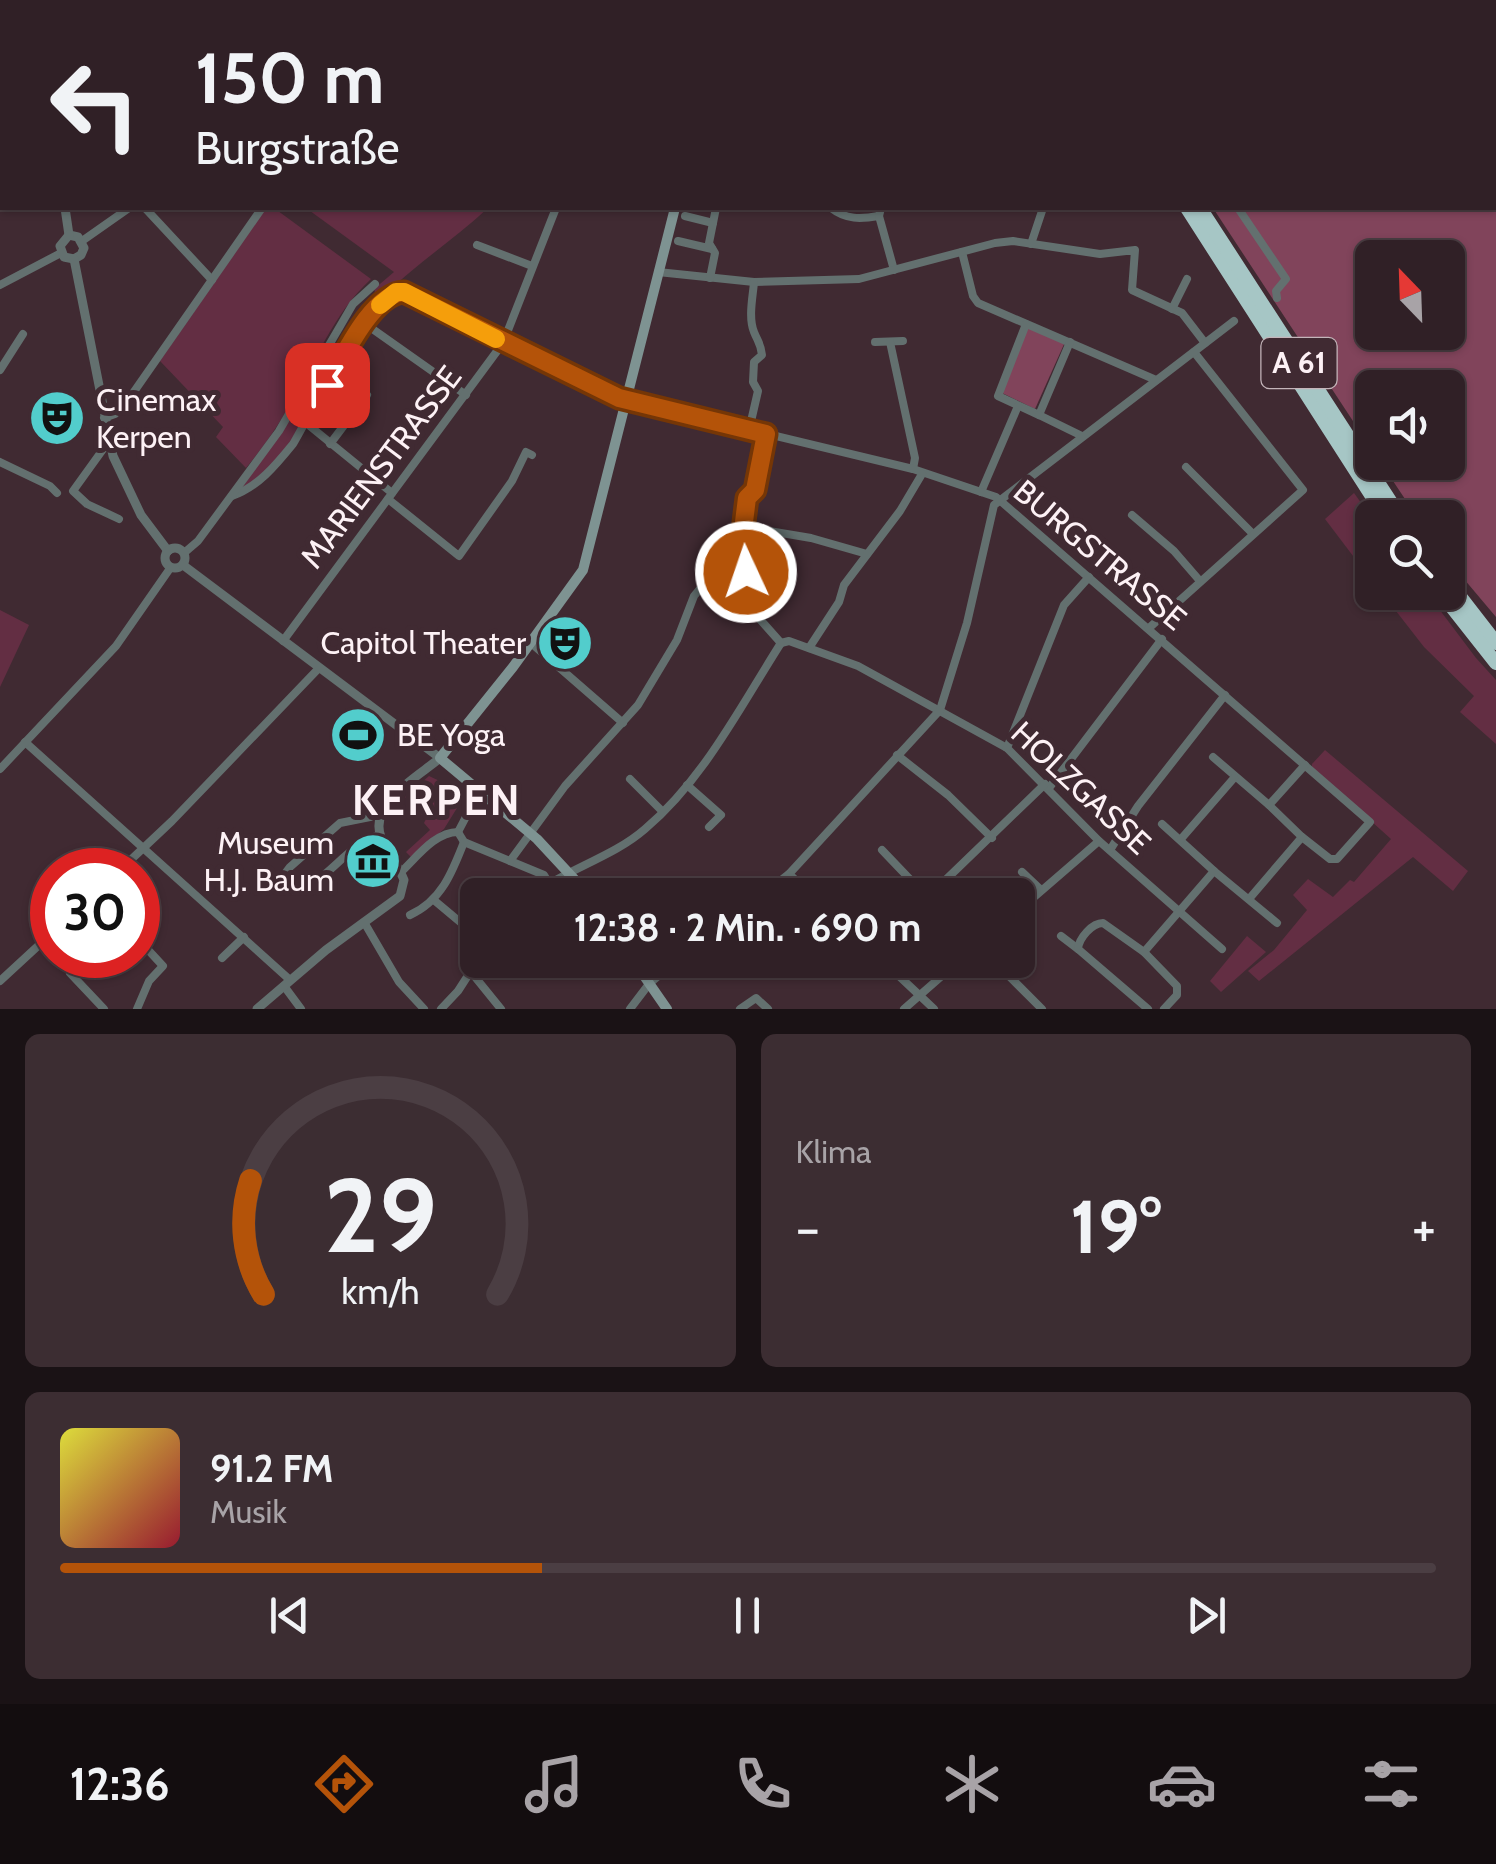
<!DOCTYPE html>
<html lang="de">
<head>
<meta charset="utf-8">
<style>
  body { margin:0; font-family:Cabin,sans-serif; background:#3c2d32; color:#f1f3f6; height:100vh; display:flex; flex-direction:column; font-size:38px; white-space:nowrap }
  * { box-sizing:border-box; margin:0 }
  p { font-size:32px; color:#a8a3a7 }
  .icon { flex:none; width:55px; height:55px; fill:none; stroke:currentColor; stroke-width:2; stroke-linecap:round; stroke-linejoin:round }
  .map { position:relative; height:1009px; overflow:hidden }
  .drawer { display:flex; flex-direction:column; gap:25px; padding:25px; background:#1a1215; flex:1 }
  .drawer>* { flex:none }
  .top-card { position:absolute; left:0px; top:0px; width:1498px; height:210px; box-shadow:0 2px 8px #0004,0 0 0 2px #4b3e43; background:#302026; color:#f1f3f6; overflow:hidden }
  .needle { width:65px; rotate:337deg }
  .controls { position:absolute; left:1355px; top:240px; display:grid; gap:20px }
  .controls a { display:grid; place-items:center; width:110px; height:110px; border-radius:15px; background:#302026; box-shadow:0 2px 8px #0004,0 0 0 2px #4b3e43; font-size:50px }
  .speed { position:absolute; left:30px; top:848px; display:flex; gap:20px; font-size:50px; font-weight:700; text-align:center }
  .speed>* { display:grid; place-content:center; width:130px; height:130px; border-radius:50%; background:#302026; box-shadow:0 2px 8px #0004,0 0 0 2px #4b3e43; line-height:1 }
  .speed .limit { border:15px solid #d22; background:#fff; color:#111 }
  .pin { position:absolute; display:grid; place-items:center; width:85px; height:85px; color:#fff; margin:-42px; border-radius:20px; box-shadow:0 5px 15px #0006 }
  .me { position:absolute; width:110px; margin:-55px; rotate:357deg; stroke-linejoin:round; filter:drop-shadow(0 0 8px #0008) }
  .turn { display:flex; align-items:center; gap:35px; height:210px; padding:0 30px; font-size:45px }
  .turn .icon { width:130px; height:130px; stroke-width:2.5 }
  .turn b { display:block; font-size:70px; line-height:85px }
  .big { font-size:75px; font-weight:800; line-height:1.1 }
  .drawer .card { flex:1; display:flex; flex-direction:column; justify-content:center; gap:15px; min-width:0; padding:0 35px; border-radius:15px; background:#3c2d32 }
  .drawer .dial { align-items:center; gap:0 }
  .dial svg { height:260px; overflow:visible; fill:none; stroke:#4b3e43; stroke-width:7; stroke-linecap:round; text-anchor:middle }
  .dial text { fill:#f1f3f6; stroke:none }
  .song { display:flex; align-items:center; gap:30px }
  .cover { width:120px; height:120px; border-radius:15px; background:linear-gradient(135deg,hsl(60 70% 55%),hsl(350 70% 35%)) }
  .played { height:10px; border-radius:5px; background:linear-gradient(90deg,#b45309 35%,#4b3e43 35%) }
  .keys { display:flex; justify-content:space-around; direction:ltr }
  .heat { display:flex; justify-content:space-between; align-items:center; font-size:55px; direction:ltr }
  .drawer .tiles { flex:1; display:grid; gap:25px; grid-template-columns:1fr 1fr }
  .card:last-child { grid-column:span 2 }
  .trip { position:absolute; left:460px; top:878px; width:575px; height:100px; border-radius:15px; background:#302026; box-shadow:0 2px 8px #0004,0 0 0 2px #4b3e43; font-weight:800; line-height:100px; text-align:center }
  .dock { display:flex; height:160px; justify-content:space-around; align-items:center; background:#130d0f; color:#a8a3a7 }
  .dock .icon { width:70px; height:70px }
  .dock .on { color:#b45309 }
  .dock b { font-size:45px; color:#f1f3f6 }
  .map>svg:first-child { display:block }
</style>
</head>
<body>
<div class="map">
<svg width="1496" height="1009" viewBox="0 0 1496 1009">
  <rect width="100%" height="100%" fill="#402a32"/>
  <g fill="#632e43">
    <path d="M266 208H274L371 279C332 315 314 365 287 410 275 430 261 450 246 468L216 437 223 427 160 361Z"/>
    <path d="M306 208H488C447 246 397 276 362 320 318 374 305 451 242 488L304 396 315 389 356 318 359 320 377 299 374 289 394 272Z"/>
    <polygon points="1354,493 1372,518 1372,581 1325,519"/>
    <polygon points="1382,593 1427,593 1476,658 1496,680 1496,744 1460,712 1474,696 1424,647"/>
    <polygon points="0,610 29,625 0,687"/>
    <polygon points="1325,750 1468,871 1453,891 1413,857 1259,981 1248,971 1274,950 1307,910 1293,895 1308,879 1333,897 1350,880 1354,882 1391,839 1312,768 1312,764"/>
    <polygon points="429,776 459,790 462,800 444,829 411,857 406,852 430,830 424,823 428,815 421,815 405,797"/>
    <polygon points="1247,936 1266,952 1221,992 1210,981"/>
  </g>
  <g fill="#81445b" fill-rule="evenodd">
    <path d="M1076 0H1496V617L1448 560V518L1417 517 1381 463 1448 462V388H1372V450L1213 208H1495V2ZM1372 258H1448V332H1372Z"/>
    <polygon points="1025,326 1065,342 1035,409 998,391"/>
  </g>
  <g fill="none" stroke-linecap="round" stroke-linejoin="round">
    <g stroke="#63706f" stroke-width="8">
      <polyline points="78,0 79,2"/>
      <polyline points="152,0 153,2"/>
      <polyline points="234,0 236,2"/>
      <polyline points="334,0 336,2"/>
      <polyline points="540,0 545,2"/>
      <polyline points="657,0 669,2"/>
      <polyline points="354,2 358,0"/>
      <polyline points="573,2 577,2"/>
      <polyline points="641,2 643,0"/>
      <polyline points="145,208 212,280"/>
      <path d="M831 208C846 220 861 219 879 216"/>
      <polyline points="881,208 879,216 894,270"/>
      <polyline points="1238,208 1286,279 1276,291 1277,298"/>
      <polyline points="685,216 713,223"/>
      <polyline points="82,241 129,208"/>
      <polyline points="678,241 712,249"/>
      <polyline points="1031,244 1043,208"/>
      <polyline points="477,245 532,266"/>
      <polyline points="962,252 973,296 978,303 1156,380"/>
      <polyline points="658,272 754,282 859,279 995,243 1013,241 1100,254 1135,250 1132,290 1182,313 1205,343"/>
      <polyline points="710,278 715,253 709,243 716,208"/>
      <polyline points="0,285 61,253"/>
      <polyline points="1172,309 1187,279"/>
      <polyline points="364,323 466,395"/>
      <polyline points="1026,324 998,396 1039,415 1070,342"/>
      <polyline points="875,342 903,341"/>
      <polyline points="890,342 915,458 913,469"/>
      <polyline points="0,370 23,334"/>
      <polyline points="1039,415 1082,436"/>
      <polyline points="104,418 115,414 124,406 262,208"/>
      <polyline points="306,423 392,493"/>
      <path d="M749 430 758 391 753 382 754 362 762 355C761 344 758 342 754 332 748 317 753 296 754 282"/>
      <polyline points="109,441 73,491 87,504 119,519"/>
      <polyline points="330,444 367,395"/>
      <polyline points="0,462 50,486 57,493"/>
      <polyline points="1186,467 1252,533"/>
      <polyline points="981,492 1018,406"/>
      <path d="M232 496C258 487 276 465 293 444 312 412 369 294 404 292L619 398 913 469 996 497 1370 822 1337 859H1330L1302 837 1249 899"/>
      <polyline points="388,499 459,556 512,481 526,452 532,455"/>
      <polyline points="1132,515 1174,551 1200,581"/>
      <polyline points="746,527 811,538 867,554"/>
      <polyline points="184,553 198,541 279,431 353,304 375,284"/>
      <polyline points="1149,628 1303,490 1194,352"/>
      <polyline points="283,641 503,343 556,208"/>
      <polyline points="531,643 623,723"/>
      <polyline points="781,643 789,641 858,666 1007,748 1099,841 1222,949"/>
      <polyline points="809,648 839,602 844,585 900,511 922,474"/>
      <polyline points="25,742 290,980"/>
      <polyline points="1007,748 1064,605 1089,577"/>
      <polyline points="897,755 948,795 992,838"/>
      <polyline points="1213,757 1269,805"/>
      <polyline points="0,769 116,646 171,567"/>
      <polyline points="630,779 662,811"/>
      <polyline points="687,785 721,815 709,827"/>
      <polyline points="1049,788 1162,639"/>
      <polyline points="1162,824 1214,871"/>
      <polyline points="458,832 464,842 544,875 549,883"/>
      <polyline points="458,832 479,792"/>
      <path d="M380 835C347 843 324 887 294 891L284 875 290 867 340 823 370 817 381 812"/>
      <polyline points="1302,837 1269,805 1305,765"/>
      <polyline points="1181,839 1234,778"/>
      <polyline points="882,850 925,895"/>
      <polyline points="1110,850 1138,806 1225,695"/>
      <polyline points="510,861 565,786 638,705 677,640 694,596 699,590 749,592"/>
      <polyline points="120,870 172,821 319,668"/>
      <path d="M401 872C417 857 435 832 458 832"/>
      <polyline points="1022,872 1041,890"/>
      <polyline points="789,874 812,895"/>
      <path d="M532 895C567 869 613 857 645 829 704 779 740 707 781 643L757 616 749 592 744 543 747 498 755 489 766 434"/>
      <polyline points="762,895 789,874 940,710 967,623 994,505 1234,321"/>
      <polyline points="930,895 1045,784"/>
      <polyline points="435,901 478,937"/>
      <polyline points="1018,911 1099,841"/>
      <path d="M410 915C441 901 452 873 464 842"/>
      <polyline points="364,922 399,982 424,1009"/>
      <polyline points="1061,936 1078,949"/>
      <polyline points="1144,952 1214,871 1277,923"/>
      <polyline points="222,958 244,937"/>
      <polyline points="882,960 934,1009"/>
      <polyline points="993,960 1042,1009"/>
      <polyline points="471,972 501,1009"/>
      <polyline points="70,973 104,1009"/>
      <polyline points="0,981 52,933"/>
      <polyline points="284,986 301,1009"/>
      <polyline points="137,1009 149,981 163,966 138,939"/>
      <polyline points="441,1009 458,991 478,960"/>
      <polyline points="630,1009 649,984 677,960"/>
      <polyline points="740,1009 756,998 768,1009"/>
      <polyline points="904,1009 960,960"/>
      <path d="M1148 1009 1078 949C1079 938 1092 923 1103 923L1144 952 1177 986V995L1164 1009"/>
    </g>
    <g stroke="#63706f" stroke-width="9">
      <polyline points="29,0 30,2"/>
      <polyline points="65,208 69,235"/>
      <polyline points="69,235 78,237 84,248 81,255 74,259"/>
      <polyline points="69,235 60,246 64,257 74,259"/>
      <polyline points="74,259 113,456 141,515 168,551"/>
      <circle cx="175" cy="558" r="10"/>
      <path d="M183 565 440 758C419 776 368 803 381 837 386 852 398 864 404 880L400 896 326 950 257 1009"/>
    </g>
    <g stroke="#7e9392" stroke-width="10">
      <polyline points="725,2 726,0"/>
      <polyline points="589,895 537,839 440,758 513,667 583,570 675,208"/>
      <polyline points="633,960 667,1009"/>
    </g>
    <g stroke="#a6c6c5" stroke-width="14">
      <polyline points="1048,0 1050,2"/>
      <polyline points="1064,0 1065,2"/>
      <polyline points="1187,208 1386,518"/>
      <polyline points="1200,208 1401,518"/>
      <polyline points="1448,581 1496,643"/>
      <polyline points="1440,592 1496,663"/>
    </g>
  </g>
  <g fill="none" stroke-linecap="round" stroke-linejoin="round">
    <g stroke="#753606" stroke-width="25">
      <path id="route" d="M327 385C342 360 371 294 404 292L619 398 766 434 755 490 747 498 744 522 746 572"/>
    </g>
    <use href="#route" stroke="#b45309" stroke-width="18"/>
    <polyline stroke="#f59e0b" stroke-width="18" points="380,305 396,292 404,292 496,339"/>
  </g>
  <defs>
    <g id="theatre-disc" transform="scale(2.875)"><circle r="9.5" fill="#52cdcc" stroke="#402a32"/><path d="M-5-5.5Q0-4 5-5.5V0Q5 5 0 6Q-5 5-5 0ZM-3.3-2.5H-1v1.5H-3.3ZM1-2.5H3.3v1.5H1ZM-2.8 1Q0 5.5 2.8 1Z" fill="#111"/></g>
    <g id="stadium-disc" transform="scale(2.875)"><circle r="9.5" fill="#52cdcc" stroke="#402a32"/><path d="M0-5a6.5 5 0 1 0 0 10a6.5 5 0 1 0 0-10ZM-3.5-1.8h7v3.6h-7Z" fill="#111"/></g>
    <g id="museum-disc" transform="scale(2.875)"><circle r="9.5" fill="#52cdcc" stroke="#402a32"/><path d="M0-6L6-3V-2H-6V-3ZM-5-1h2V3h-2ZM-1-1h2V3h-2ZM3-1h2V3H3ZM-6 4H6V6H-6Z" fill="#111"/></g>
  </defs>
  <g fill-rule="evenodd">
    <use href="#theatre-disc" x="57" y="418"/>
    <use href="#theatre-disc" x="565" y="643"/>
    <use href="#stadium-disc" x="358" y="735"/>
    <use href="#museum-disc" x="373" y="861"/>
  </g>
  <g text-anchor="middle" stroke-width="10" stroke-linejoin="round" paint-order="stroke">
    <rect fill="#402a32" stroke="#c4b5ba" stroke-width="2.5" x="1261.5" y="338" width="75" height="50" rx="8"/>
    <g font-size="30" font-weight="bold" fill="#fdf1f5">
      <text x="1299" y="373">A 61</text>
    </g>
    <g font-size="32" fill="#fdf1f5" stroke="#402a32" text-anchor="start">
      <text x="96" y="411">Cinemax<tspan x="96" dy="37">Kerpen</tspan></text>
      <text x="526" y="654" text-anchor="end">Capitol Theater</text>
      <text x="397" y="746">BE Yoga</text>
      <text x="334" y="854" text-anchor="end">Museum<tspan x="334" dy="37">H.J. Baum</tspan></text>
    </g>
    <g font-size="32" fill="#fdf1f5" stroke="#402a32">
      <text transform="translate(381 467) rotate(-53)" y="11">MARIENSTRASSE</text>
      <text transform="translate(1100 555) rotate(40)" y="11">BURGSTRASSE</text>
      <text transform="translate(1081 788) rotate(43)" y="11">HOLZGASSE</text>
    </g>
    <g font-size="42" font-weight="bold" letter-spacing="2.5" fill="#fdf1f5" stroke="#402a32">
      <text x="437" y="815">KERPEN</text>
    </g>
  </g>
</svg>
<div class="controls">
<a><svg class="needle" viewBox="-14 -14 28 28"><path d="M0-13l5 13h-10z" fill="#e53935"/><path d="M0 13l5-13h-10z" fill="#a8a3a7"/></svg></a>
<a><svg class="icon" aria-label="sound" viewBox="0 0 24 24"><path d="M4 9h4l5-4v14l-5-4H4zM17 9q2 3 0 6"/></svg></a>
<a><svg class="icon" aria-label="search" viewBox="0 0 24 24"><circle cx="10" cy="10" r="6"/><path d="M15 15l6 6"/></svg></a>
</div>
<div class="speed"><div class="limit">30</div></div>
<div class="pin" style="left:327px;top:385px;background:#d93025"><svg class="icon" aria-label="arrive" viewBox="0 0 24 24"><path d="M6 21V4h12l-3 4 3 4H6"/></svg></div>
<svg class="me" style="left:746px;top:572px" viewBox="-20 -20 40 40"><circle r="17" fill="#b45309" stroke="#fff" stroke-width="3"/><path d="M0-11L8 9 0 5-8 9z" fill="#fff"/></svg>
<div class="trip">12:38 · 2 Min. · 690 m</div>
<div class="top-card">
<div class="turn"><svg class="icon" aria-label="left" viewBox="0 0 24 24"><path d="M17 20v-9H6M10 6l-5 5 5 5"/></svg><div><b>150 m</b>Burgstraße</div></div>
</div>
</div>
<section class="drawer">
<div class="tiles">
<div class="card dial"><svg viewBox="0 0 100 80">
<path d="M14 69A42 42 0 1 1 86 69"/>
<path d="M14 69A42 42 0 0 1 10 34" stroke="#b45309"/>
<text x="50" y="56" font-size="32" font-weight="700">29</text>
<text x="50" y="72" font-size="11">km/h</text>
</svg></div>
<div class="card"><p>Klima</p>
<div class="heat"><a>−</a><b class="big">19°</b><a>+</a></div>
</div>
<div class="card">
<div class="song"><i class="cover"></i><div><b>91.2 FM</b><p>Musik</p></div></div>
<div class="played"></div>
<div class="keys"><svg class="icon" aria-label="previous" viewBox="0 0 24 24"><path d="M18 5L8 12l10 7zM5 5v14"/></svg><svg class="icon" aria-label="pause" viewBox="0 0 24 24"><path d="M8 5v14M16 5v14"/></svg><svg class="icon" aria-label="next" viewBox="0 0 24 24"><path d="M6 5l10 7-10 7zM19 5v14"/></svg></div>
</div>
</div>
</section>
<nav class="dock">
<b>12:36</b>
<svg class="icon on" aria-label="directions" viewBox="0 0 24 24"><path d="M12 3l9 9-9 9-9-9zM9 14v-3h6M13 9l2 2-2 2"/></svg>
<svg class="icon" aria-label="music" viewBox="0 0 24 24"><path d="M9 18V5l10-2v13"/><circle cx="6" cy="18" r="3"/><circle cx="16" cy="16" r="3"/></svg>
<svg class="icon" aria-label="phone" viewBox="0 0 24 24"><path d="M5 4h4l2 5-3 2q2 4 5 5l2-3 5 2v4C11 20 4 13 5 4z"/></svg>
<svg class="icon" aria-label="climate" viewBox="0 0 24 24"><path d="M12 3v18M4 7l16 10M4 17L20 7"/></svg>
<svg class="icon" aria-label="car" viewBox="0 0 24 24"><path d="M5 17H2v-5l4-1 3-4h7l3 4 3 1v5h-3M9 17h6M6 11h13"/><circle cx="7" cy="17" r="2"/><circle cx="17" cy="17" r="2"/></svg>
<svg class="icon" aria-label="filters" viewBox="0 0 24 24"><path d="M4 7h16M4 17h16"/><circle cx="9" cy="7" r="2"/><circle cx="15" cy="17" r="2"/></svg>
</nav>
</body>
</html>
